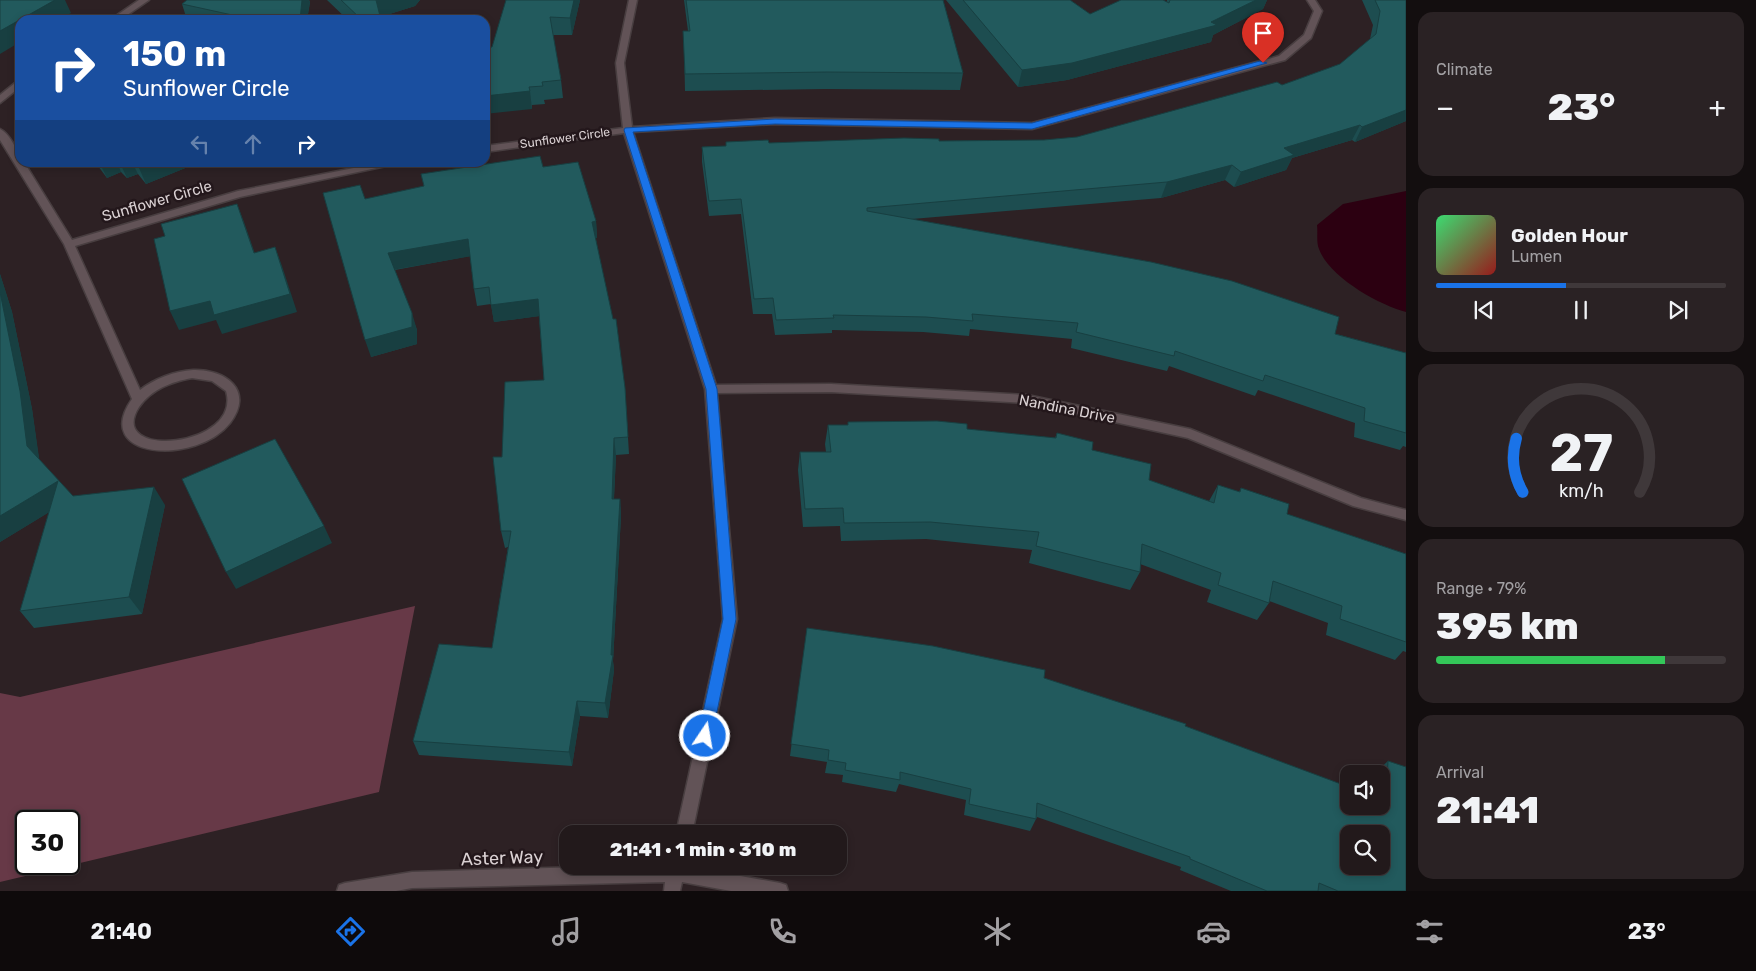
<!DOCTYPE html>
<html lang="en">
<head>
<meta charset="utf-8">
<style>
  body { margin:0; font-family:Rubik,sans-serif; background:#2a2224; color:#f1f3f6; height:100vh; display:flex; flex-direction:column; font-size:19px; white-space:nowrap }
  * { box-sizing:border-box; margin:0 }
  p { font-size:16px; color:#a2a0a3 }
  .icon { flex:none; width:28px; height:28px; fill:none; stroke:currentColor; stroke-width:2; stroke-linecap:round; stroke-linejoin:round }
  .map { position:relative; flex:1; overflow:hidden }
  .sheet { display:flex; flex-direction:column; gap:12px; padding:12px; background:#130e0f; width:350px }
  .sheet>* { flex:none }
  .guide { position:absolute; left:15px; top:15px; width:475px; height:152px; border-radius:15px; box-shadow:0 2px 8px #0003,0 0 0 1px #3f383a; background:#1a4fa0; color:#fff; overflow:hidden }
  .fabs { position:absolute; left:1340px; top:765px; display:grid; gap:10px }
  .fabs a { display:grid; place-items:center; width:50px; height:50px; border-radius:10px; background:#22191b; box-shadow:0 2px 8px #0003,0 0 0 1px #3f383a; font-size:25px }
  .speed { position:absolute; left:15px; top:810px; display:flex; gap:10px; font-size:25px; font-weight:700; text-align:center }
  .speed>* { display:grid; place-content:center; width:65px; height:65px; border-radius:50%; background:#22191b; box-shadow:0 2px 8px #0003,0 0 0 1px #3f383a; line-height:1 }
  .speed .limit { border:2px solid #111; border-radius:8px; background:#fff; color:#111 }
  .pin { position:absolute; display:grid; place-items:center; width:42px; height:42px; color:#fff; margin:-51px -21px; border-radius:50% 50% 50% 0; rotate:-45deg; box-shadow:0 0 5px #0007 }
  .pin .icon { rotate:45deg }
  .me { position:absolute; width:55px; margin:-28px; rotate:12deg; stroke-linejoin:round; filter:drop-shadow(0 0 4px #0008) }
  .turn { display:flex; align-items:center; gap:18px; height:105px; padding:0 25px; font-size:22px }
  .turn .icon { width:65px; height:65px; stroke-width:2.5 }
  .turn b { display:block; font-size:35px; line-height:42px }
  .lanes { display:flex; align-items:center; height:48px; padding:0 25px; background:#0003; justify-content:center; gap:25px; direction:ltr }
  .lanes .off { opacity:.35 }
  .big { font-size:38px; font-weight:800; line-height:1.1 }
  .sheet .tile { flex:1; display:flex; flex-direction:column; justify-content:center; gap:8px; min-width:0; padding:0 18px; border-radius:15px; background:#2a2224 }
  .sheet .dial { align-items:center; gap:0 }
  .dial svg { height:130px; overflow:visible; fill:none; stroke:#3f383a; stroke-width:7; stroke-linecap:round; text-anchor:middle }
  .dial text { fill:#f1f3f6; stroke:none }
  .song { display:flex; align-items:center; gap:15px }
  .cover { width:60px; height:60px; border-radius:8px; background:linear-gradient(135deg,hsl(140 70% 55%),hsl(0 70% 35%)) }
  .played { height:5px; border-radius:2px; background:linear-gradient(90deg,#1a73e8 45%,#3f383a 45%) }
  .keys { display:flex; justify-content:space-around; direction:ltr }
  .heat { display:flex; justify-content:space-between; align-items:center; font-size:28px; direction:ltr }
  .charge { height:8px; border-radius:4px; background:linear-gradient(90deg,#34c759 79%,#3f383a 0) }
  .trip { position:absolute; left:559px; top:825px; width:288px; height:50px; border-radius:15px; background:#22191b; box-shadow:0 2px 8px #0003,0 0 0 1px #3f383a; font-weight:800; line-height:50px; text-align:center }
  .menu { display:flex; height:80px; justify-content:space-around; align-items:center; background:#0e0a0b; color:#a2a0a3 }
  .menu .icon { width:35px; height:35px }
  .menu .selected { color:#1a73e8 }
  .menu b { font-size:22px; color:#f1f3f6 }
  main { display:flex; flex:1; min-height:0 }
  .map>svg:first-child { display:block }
</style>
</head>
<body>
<main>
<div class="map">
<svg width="1406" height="891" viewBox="0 0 1406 891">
  <rect width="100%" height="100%" fill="#2d2124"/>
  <path fill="#673947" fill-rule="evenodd" d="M415 606 379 792 0 882V693L20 697ZM26 821H69V864H26Z"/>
  <path fill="#2c0011" d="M1406 191V312C1379 305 1329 277 1319 249 1316 242 1318 233 1317 225L1343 204Z"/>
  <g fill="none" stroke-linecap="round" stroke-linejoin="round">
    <g stroke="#483e40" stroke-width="3">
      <g id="street">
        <polygon points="139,0 149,0 120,20 110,20"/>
        <polygon points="629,0 637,0 624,63 632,127 775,118 1032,123 1279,56 1304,35 1314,11 1307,0 1315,0 1322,11 1311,38 1285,60 1032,129 775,124 633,132 716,385 831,384 1027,395 1190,429 1361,498 1406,510 1406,520 1353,506 1188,438 1027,403 831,392 717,393 737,619 692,834 676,834 723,619 705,389 624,133 485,152 485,146 623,128 616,63"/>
        <polygon points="20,79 20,87 0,103 0,95"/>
        <path d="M0 129C9 133 20 153 20 162H24L72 240 238 191 384 162H405L240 197 75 246 140 390C154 379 175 371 193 370 225 369 255 390 230 423 196 466 90 459 132 399L64 244 0 140ZM192 378 212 381 226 391C243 448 105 460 139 407 152 389 171 382 192 378Z"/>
        <polygon points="614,866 685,866 780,883 786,885 788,891 731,891 682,882 680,891 664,891 665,882 412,888 396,891 337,891 339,885 345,883 412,872"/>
      </g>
    </g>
    <use href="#street" fill="#625357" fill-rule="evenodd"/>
  </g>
  <g fill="#1d4d50">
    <polygon points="187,0 309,0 310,2 307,20 187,20 182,4"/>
    <polygon points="327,0 420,0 415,6 380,17 381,20 348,20"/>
    <polygon points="580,0 572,35 553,35 561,80 563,98 544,100 545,104 532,105 532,109 492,47"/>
    <polygon points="684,0 943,0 963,73 960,90 825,89 685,91 684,48 688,31"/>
    <polygon points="946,0 1070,0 1090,14 1167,2 1167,0 1267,0 1263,9 1213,35 1211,42 1067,80 1018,87"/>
    <polygon points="1362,0 1406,0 1406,121 1355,142 1352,140 1292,158 1286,170 1234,187 1225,180 1161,198 912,219 1406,353 1406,447 1403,446 1400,450 1354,437 1355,423 1258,390 1255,396 1169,366 1167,371 1071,348 1072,339 970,329 969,336 923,332 832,330 832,333 775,335 772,314 753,314 741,214 709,216 702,162 702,147 726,146 726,142 769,143 939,141 1044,140 1077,137 1282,85 1340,64 1370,39 1373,25"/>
    <polygon points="95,162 200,162 146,184 138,174 127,178 121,172 107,178"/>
    <polygon points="543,167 596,221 597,238 595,238 625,388 629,454 616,455 614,499 620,499 621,516 613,661 614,670 608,718 580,716 572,766 419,755 413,741 492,648 508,547 505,548 501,531 502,457 544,380 539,316 494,322 491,304 477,306 474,289 470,256 395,270 417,330 417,344 371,357 365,199"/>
    <polygon points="0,274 12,312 32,409 39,460 73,496 165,505 142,614 34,628 20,611 49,512 0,542"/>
    <polygon points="828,425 967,429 1055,438 1057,433 1092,450 1149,480 1209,501 1218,485 1239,492 1241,488 1287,514 1406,554 1406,652 1403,651 1395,660 1326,635 1328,623 1269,601 1269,603 1257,620 1207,602 1211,590 1140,564 1140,572 1130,590 1029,563 1032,550 926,539 841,541 840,526 803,527 798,470 800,452 826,452 825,444"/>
    <polygon points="807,628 1044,678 1185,726 1347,787 1349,781 1349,806 1381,806 1381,774 1375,774 1375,773 1388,761 1406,891 1231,891 1180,870 1181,867 1037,817 1030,831 964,815 966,800 899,784 896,792 842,782 843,775 825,773 827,762 790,756"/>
  </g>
  <g fill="#183f41">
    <polygon points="55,0 65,0 71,13 59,20 20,20 20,42 0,54 0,31"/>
    <polygon points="302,0 309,0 310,2 307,20 300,20"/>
    <polygon points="376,0 420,0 415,6 380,17"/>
    <polygon points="574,0 580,0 572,35 570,18"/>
    <polygon points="1256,0 1267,0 1263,9 1213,35 1211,42 1067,80 1018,87 1022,70 1211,22"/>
    <polygon points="530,91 532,109 485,114 485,96"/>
    <polygon points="1406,110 1406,121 1355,142 1362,127"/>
    <polygon points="1360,125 1352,140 1292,158 1286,170 1234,187 1241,172 1284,148"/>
    <polygon points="99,162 117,162 121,172 107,178"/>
    <polygon points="122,162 132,162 138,174 127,178 120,163"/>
    <polygon points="154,162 200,162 146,184 139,168"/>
    <polygon points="1232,165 1225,180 1161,198 1167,182"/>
    <polygon points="237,204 244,222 261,271 254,253"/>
    <polygon points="596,221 597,238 593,239 592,222"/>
    <polygon points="468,239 472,256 392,270 388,253"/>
    <polygon points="275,247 282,266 297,312 222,334 216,320 179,330 170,311"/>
    <polygon points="0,274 12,312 32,409 40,464 27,446 0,292"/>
    <polygon points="538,299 540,316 494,322 491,305"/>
    <polygon points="412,313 417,330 417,344 371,357 365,340"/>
    <polygon points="614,438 616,455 613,516 612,499"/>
    <polygon points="58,481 71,499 0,542 0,516"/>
    <polygon points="154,487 165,505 142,614 129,597"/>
    <polygon points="620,499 621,516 613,661 614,670 608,718 605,703 611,655"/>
    <polygon points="324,526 332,543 236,589 226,572"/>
    <polygon points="577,701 580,716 572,766 569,752"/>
  </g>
  <g fill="#225a5d" stroke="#183f41" fill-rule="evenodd">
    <polygon points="0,0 55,0 0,31"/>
    <polygon points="187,0 302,0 300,20 255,20 182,4"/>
    <polygon points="341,0 376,0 381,20 362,20"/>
    <polygon points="506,0 574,0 570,18 550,17 561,80 542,82 543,86 529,87 530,91 485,96 485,48 492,47"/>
    <polygon points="686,0 943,0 963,73 827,72 685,74 683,31 690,31"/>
    <polygon points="963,0 1070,0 1090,14 1121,0 1163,0 1169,3 1170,0 1256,0 1211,22 1217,25 1072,63 1022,70"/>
    <polygon points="1375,0 1406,0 1406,110 1362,127 1360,125 1284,148 1294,155 1241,172 1232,165 1167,182 867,208 867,211 1151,262 1232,281 1339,317 1335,334 1406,353 1406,433 1364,421 1365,408 1265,375 1263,381 1175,351 1174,356 1076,332 1078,323 972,314 973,321 926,317 833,315 834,318 776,320 773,298 754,299 741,199 709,201 702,147 726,146 726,142 768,140 769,143 904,138 939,139 939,141 1044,140 1077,137 1277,82 1282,85 1340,64 1376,34 1380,11"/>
    <polygon points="540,156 543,167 578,162 596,221 592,222 613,319 616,319 625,388 628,437 614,438 612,499 620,499 611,655 613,655 605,703 577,701 569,752 413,741 439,644 492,648 511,531 501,531 493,457 502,457 505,382 544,380 538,299 491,305 489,287 474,289 468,239 388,253 412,313 412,327 365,340 323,193 360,185 365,199 424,186 421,174"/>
    <polygon points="134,162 154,162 139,168"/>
    <polygon points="237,204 254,253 275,247 290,294 214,315 210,301 170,311 154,239 165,236 161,224"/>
    <polygon points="0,292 20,391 27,446 73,496 154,487 129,597 20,611 58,481 0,516"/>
    <polygon points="937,421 967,424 967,429 1056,438 1057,433 1093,442 1092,450 1151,464 1149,480 1214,503 1218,485 1240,492 1241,488 1289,504 1287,514 1406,554 1406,642 1340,619 1342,606 1273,581 1269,603 1218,585 1221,573 1142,544 1140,572 1036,546 1039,532 930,522 844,523 843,508 805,509 800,452 831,452 828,425 848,425 848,422"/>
    <polygon points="275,439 324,526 226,572 182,479"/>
    <path d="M807 628 933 646 1045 670 1044 678 1186 724 1185 726 1349 787V806H1381V778L1387 780 1388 761 1406 767V891H1338L1319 883 1318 891H1267L1190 859V857L1037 803 1036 819 969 804 971 789 900 772V780L845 770 846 763 828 760 829 750 791 744ZM1349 834H1381V866H1349Z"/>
    <polygon points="1361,770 1371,774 1360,774"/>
  </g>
  <polygon fill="#1a73e8" stroke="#114b97" points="1260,61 1267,63 1032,129 775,124 633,132 717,389 736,619 712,736 710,741 705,743 700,741 698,736 723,619 706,389 624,130 625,128 775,119 1032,123"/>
  <g text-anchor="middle" stroke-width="5" stroke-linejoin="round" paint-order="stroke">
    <g font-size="12" fill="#dad1d3" stroke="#23171b">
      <text transform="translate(565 138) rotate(-8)" y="4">Sunflower Circle</text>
    </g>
    <g font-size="15" fill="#dad1d3" stroke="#23171b">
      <text transform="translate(157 201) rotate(-16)" y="5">Sunflower Circle</text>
      <text transform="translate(1067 409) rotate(11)" y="5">Nandina Drive</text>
    </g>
    <g font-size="18" fill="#dad1d3" stroke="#23171b">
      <text transform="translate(502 858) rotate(-2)" y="6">Aster Way</text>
    </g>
  </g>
</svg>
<div class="fabs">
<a><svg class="icon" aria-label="sound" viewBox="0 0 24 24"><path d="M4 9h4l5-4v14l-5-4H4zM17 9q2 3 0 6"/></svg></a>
<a><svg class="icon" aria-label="search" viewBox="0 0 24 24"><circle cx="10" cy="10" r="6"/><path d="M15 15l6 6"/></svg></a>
</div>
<div class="speed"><div class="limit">30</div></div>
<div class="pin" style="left:1263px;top:63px;background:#d93025"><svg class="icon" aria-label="arrive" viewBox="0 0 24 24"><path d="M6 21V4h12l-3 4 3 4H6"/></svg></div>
<svg class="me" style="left:705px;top:736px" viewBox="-20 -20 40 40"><circle r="17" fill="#1a73e8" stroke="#fff" stroke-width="3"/><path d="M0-11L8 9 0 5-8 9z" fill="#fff"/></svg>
<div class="trip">21:41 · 1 min · 310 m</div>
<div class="guide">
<div class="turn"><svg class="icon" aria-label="right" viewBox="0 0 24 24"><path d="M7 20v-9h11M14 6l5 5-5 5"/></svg><div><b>150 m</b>Sunflower Circle</div></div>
<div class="lanes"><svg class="icon off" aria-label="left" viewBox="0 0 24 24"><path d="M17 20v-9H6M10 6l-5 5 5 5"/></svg><svg class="icon off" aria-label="ahead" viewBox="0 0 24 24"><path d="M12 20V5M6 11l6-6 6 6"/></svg><svg class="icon" aria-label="right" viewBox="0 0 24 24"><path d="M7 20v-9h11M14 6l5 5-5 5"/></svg></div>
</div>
</div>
<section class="sheet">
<div class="tile"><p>Climate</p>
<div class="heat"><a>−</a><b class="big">23°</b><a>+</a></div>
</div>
<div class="tile">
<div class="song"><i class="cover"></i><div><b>Golden Hour</b><p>Lumen</p></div></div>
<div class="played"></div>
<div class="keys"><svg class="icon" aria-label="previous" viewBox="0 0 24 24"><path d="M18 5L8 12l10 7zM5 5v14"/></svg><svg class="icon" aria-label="pause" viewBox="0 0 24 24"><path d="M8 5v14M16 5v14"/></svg><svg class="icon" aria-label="next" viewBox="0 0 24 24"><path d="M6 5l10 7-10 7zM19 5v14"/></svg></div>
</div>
<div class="tile dial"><svg viewBox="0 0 100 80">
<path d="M14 69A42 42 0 1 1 86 69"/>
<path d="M14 69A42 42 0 0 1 10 36" stroke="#1a73e8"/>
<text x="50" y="56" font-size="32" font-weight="700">27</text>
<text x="50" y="72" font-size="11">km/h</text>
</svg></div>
<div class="tile"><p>Range · 79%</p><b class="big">395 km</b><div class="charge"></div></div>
<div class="tile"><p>Arrival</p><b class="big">21:41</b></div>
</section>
</main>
<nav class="menu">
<b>21:40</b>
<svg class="icon selected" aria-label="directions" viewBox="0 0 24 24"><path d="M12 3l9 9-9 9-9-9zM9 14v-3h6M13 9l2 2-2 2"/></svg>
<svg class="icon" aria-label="music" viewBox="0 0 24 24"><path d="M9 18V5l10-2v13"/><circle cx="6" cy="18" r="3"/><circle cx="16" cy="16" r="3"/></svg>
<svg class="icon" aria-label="phone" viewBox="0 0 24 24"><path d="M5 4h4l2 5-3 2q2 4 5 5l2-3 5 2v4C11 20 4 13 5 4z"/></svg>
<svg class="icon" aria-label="climate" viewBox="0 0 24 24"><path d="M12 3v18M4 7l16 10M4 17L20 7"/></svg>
<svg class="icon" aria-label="car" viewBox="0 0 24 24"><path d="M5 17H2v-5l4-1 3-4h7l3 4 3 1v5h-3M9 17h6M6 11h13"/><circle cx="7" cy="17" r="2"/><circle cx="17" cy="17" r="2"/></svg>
<svg class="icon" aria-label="filters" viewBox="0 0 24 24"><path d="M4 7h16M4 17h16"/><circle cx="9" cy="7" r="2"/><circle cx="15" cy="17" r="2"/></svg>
<b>23°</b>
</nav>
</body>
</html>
